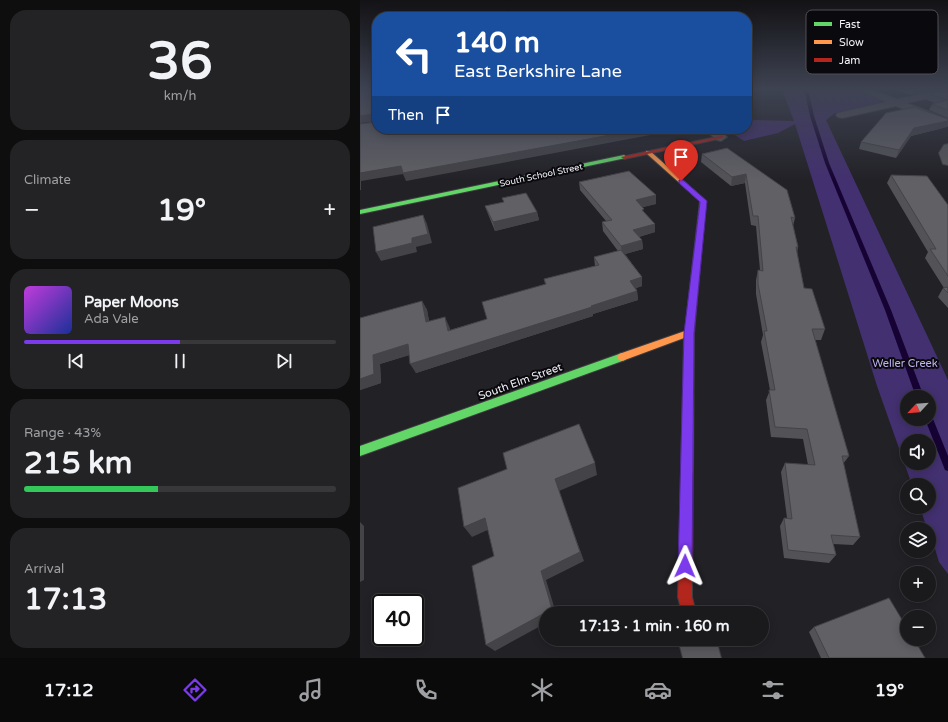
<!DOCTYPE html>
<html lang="en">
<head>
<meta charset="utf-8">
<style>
  body { margin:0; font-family:"Varela Round",sans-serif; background:#232225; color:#f1f3f6; height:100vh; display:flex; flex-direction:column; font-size:15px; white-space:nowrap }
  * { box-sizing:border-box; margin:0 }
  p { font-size:13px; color:#9fa0a3 }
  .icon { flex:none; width:22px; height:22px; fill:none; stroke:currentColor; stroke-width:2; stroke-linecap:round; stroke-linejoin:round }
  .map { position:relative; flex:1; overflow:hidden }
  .side { display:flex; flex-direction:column; gap:10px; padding:10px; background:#0e0e0f; width:360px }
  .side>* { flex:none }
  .banner { position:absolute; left:12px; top:12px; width:380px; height:122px; border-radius:16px; box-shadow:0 2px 10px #0003,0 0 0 1px #38383b; background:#1a4fa0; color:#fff; overflow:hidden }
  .needle { width:26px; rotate:244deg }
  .fabs { position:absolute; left:540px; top:390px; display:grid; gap:8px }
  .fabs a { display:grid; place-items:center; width:36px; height:36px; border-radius:50%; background:#1a191c; box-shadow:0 2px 10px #0003,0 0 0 1px #38383b; font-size:20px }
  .speed { position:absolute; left:12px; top:594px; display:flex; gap:8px; font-size:20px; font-weight:700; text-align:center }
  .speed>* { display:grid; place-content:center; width:52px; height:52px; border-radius:50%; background:#1a191c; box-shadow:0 2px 10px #0003,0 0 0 1px #38383b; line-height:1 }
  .speed .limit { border:2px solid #111; border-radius:6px; background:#fff; color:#111 }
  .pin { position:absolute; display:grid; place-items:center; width:34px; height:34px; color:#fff; margin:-41px -17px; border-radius:50% 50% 50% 0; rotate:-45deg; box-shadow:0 0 4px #0007 }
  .pin .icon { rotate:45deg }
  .me { position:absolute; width:44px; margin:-22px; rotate:1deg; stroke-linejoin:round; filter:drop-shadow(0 0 3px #0008) }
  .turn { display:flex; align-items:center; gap:14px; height:84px; padding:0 16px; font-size:18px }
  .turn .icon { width:52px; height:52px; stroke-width:2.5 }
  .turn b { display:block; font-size:28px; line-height:34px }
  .then { display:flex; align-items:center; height:38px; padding:0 16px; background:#0003; gap:8px; font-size:15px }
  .big { font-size:30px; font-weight:800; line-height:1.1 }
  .side .widget { flex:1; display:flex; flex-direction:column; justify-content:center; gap:6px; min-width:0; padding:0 14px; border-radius:16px; background:#232225 }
  .side .dial { align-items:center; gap:0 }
  .dial b { font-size:52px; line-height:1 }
  .song { display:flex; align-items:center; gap:12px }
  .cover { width:48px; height:48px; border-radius:6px; background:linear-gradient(135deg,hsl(290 70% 55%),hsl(230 70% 35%)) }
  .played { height:4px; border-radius:2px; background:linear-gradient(90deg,#7c3aed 50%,#38383b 50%) }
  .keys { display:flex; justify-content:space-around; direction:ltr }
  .heat { display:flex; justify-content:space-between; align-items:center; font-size:22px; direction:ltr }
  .charge { height:6px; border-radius:3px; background:linear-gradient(90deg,#34c759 43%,#38383b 0) }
  .trip { position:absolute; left:179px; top:606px; width:230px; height:40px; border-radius:20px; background:#1a191c; box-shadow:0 2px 10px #0003,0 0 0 1px #38383b; font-weight:800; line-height:40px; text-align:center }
  .tab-bar { display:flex; height:64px; justify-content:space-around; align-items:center; background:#0a0a0b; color:#9fa0a3 }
  .tab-bar .icon { width:28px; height:28px }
  .tab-bar .active { color:#7c3aed }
  .tab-bar b { font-size:18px; color:#f1f3f6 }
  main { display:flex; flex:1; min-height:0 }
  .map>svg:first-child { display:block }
</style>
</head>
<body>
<main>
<section class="side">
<div class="widget dial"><b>36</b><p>km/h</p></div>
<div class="widget"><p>Climate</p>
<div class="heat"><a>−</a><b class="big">19°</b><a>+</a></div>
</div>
<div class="widget">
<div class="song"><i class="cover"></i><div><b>Paper Moons</b><p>Ada Vale</p></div></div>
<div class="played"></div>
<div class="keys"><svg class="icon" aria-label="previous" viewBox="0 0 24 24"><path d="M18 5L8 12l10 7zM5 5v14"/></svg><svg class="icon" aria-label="pause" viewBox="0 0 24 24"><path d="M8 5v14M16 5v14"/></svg><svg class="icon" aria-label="next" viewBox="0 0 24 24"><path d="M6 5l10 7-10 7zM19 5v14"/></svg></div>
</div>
<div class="widget"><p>Range · 43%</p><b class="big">215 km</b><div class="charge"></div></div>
<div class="widget"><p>Arrival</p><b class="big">17:13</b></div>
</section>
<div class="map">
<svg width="588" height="658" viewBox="0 0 588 658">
  <rect width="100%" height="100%" fill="#222126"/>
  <path fill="#433070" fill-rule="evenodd" d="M422 89H496L523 102 475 113 466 120 588 380V574L579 562 569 529H567L560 507H569V485H552L517 386 435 124 418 133 384 141 366 129H387V120L434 121ZM547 397H569V419H547ZM547 441H569V463H547Z"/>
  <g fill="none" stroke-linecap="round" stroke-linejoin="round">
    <g fill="#160333" fill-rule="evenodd">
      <polygon points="442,89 445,89 449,93 454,116 469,163 531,310 564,397 556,397 525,310 465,163 450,116 445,93"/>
      <polygon points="569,415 572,416 573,419 588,456 588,471 585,470 565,419 569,419"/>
    </g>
    <g stroke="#3e3d41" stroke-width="2">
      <g id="street">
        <polygon points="497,89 510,89 537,99 588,89 588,94 547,103 588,119 588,126 536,106 482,118 478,117 476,115 478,113 526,102"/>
        <polygon points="344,129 358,129 367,137 361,141 357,140"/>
        <polygon points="588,144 588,165 583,164 579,153 584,145"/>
        <polygon points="318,639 356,639 361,658 323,658"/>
      </g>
    </g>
    <g stroke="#3e3d41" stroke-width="2">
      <g id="fast">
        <polygon points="264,155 267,157 266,158 0,214 0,210"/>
        <polygon points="262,353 265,354 267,357 265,360 0,456 0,446"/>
      </g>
    </g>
    <g stroke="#3e3d41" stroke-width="2">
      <polygon id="slow" points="286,151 290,151 346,201 334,333 333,474 331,478 327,480 323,478 321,474 324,338 262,361 259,360 257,357 259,354 325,331 340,201 286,153"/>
    </g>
    <g stroke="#3e3d41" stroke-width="2">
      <g id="jam">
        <polygon points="361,136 363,136 363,138 264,159 261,157"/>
        <polygon points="327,468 331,470 333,474 332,597 336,613 322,613 318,597 321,474 323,470"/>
      </g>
    </g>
    <use href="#street" fill="#59585c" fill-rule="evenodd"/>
    <use href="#fast" fill="#63d668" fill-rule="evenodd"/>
    <use href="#slow" fill="#ff974d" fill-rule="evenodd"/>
    <use href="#jam" fill="#b3261e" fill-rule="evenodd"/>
  </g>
  <g fill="#535357">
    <polygon points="534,89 583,89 551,95"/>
    <polygon points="588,90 588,118 569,110 572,104 575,103 567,100 570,94"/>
    <polygon points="587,127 551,136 536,158 499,149 501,142"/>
    <polygon points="367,148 435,218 433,226 438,247 437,253 444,288 465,329 461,340 455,340 489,456 483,464 500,537 493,545 473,544 476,555 469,563 424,558 420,526 424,518 427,518 421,472 425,463 448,465 443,439 411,437 406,400 410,390 401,342 403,335 396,294 396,280 398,270 400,270 396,226 391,225 385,183 371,186 341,162 342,154"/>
    <polygon points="531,175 588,205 588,308 578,297 583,288 584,288 565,258 568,252 527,183"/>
    <polygon points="219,182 296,195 296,204 282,207 284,213 295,224 295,232 279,237 282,240 283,249 265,254 282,277 282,286 276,288 277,291 278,300 233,314 233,316 56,373 49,355 20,364 21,383 0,390 0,318 62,301 67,310 69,321 89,326 90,330 127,319 185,284 184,279 235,266 234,257 258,251 243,231 242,222 246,221 220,190"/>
    <polygon points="142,198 177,212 179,220 135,231 128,214 125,206 144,202"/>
    <polygon points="454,627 565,658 461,658 449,632"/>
  </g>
  <g fill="#444347">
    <polygon points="554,89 583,89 551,95"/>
    <polygon points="15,114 17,121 0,123 0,116"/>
    <polygon points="588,121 587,127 551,136 536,158 539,150 554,128"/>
    <polygon points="283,129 317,129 317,130 46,181 43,174 1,181 1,190 0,190 0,173 41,166"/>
    <polygon points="386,174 385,183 371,186 372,177"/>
    <polygon points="296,195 296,204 276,209 276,200"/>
    <polygon points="177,212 179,220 135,231 133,222"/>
    <polygon points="63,215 67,224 72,243 56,247 57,252 21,261 16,252"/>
    <polygon points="295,224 295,232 274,238 273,230"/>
    <polygon points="282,240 283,249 262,255 261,246"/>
    <polygon points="282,277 282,286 271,290 270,281"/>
    <polygon points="277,291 278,300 233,314 233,316 56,373 50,364"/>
    <polygon points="62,301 67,310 71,331 66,322"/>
    <polygon points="85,317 89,326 92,340 88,331"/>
    <polygon points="48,344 53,354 20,364 21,383 0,390 0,379 13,355"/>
    <polygon points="235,463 237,475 199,491 224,561 186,580 196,613 186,613 186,623 135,651 126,645 181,571 195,479"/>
    <polygon points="125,518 132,528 112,537 104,527"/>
    <polygon points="0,522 4,526 4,580 0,582"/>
  </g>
  <g fill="#616065" stroke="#444347">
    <polygon points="0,89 17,89 17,129 283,129 43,173 41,166 0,173 0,124 15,122 15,114 0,116"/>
    <polygon points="588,90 588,100 570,94"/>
    <polygon points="588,100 588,110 572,104"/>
    <polygon points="554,107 588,119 588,121 554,128 539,150 501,142 526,113"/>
    <polygon points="367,148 427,190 435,218 431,217 438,247 436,247 444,288 452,289 465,329 452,329 489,456 482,456 500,537 471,535 476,555 428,550 424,518 432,519 425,463 455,465 447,429 415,427 409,390 415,390 404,331 407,331 398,284 398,270 403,271 398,216 393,216 386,174 372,177 342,154"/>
    <polygon points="269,171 296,195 276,200 284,209 282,210 295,224 273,230 282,240 261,246 242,222 252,220 219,182"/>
    <polygon points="531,175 567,176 588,205 588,276 570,249 576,249"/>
    <polygon points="166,193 177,212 133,222 125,206 144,202 142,198"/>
    <polygon points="63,215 68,234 52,238 52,243 16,252 13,227"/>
    <polygon points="261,250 282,277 270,281 277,291 231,306 232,307 50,364 48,344 13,355 14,374 0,379 0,318 62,301 66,322 85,317 88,331 127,319 122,302 186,284 184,279 239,265 234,257"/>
    <polygon points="588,287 588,293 583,288"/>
    <polygon points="219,424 235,463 195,479 220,552 181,571 192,609 126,645 112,566 134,556 125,518 104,527 98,488 147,469 143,453"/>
    <polygon points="529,598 547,628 547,639 554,639 565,658 469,658 454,627"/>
  </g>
  <linearGradient id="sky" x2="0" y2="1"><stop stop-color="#131215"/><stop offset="0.49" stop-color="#3e4352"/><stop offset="1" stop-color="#3e4352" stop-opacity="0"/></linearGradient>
  <rect width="588" height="181" fill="url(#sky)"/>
  <polygon fill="#7c3aed" stroke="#51269a" points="319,180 323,180 347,201 334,333 332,566 330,571 325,573 320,571 318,566 324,333 340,202 319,183"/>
  <g text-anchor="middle" stroke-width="4" stroke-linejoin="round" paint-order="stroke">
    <g font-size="9" fill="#f4f3f9" stroke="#0a090d">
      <text transform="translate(181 175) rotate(-12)" y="3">South School Street</text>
    </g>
    <g font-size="11" fill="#c2b4f4" stroke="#0a090d">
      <text x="545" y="367">Weller Creek</text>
    </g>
    <g font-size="11" fill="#f4f3f9" stroke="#0a090d">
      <text transform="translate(160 381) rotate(-20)" y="4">South Elm Street</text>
    </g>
  </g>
  <rect x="446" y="10" width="132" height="64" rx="6" fill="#0a090d" stroke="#504f54" stroke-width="1"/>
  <rect x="454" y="22" width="18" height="4" fill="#63d668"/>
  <rect x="454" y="40" width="18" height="4" fill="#ff974d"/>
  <rect x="454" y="58" width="18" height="4" fill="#b3261e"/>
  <g font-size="11" fill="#f4f3f9">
    <text x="479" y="28">Fast</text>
    <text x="479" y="46">Slow</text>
    <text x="479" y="64">Jam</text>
  </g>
</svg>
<div class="fabs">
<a><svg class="needle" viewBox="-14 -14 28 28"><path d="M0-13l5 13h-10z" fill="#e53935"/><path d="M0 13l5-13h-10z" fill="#9fa0a3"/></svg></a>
<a><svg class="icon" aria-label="sound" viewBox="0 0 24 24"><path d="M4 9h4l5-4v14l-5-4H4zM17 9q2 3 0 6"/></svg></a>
<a><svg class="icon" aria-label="search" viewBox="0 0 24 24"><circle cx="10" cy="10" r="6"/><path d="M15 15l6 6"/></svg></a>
<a><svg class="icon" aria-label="layers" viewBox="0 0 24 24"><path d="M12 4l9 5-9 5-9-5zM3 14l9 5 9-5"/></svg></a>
<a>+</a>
<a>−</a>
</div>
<div class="speed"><div class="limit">40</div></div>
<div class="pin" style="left:321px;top:181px;background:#d93025"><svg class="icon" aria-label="arrive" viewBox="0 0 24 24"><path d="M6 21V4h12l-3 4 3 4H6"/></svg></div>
<svg class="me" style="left:325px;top:566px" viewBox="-20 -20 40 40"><path d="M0-17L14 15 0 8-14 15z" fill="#7c3aed" stroke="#fff" stroke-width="4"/></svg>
<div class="trip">17:13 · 1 min · 160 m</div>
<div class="banner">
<div class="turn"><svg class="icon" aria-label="left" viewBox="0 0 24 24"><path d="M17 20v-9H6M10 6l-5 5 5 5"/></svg><div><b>140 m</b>East Berkshire Lane</div></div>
<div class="then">Then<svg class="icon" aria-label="arrive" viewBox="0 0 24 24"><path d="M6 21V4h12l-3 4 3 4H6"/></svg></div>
</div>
</div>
</main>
<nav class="tab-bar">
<b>17:12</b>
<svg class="icon active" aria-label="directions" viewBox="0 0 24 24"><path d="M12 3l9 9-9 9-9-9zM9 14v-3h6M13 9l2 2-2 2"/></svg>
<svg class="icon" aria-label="music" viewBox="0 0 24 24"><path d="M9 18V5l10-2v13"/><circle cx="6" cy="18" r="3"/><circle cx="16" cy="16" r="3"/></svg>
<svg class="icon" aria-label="phone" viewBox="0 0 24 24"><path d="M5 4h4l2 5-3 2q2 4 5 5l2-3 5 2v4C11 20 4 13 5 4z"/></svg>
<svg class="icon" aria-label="climate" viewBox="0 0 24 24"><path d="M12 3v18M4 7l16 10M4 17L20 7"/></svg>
<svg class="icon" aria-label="car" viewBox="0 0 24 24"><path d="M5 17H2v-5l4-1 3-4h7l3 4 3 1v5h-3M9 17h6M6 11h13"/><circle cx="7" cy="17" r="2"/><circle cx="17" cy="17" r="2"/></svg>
<svg class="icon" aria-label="filters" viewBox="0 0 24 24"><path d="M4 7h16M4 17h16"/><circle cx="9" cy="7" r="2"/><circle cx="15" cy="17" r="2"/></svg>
<b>19°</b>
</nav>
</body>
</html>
